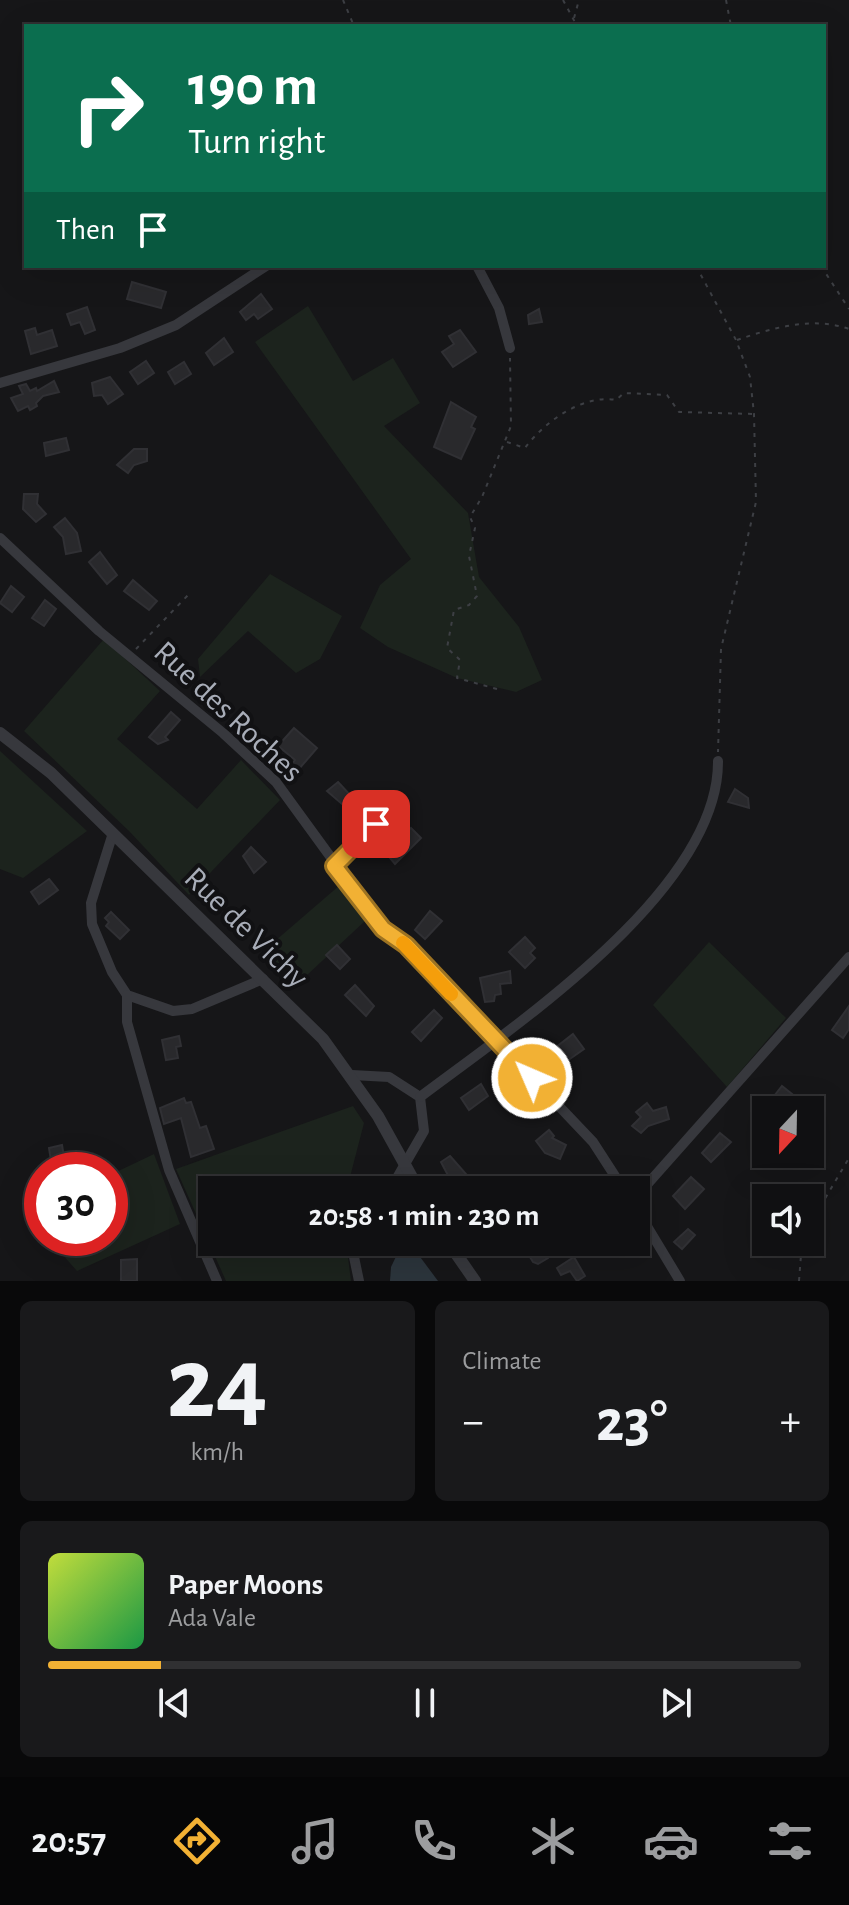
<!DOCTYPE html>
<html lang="en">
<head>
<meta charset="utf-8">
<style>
  body { margin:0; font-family:"Alegreya Sans",sans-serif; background:#19191b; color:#f1f3f6; height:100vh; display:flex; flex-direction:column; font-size:30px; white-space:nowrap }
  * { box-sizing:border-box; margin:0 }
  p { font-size:26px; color:#9c9d9f }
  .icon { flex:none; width:44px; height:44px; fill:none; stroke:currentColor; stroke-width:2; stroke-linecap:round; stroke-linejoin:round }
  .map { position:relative; height:1281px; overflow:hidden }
  .side { display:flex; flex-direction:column; gap:20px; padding:20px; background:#09090a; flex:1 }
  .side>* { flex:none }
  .banner { position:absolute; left:24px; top:24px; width:802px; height:244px; border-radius:0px; box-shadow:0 8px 32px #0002,0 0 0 2px #303032; background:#0b6e4f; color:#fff; overflow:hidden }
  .needle { width:52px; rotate:202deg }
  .controls { position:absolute; left:752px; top:1096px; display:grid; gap:16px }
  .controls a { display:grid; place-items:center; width:72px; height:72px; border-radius:0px; background:#101012; box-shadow:0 8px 32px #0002,0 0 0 2px #303032; font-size:40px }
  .speed { position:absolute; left:24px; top:1152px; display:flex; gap:16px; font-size:40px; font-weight:700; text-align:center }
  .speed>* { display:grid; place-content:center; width:104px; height:104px; border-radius:50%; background:#101012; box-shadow:0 8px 32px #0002,0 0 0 2px #303032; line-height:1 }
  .speed .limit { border:12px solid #d22; background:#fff; color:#111 }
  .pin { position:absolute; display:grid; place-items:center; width:68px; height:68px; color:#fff; margin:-34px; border-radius:16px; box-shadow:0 4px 12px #0006 }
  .me { position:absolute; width:88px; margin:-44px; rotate:315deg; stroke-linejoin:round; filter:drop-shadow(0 0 6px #0008) }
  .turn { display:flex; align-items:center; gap:28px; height:168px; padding:0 32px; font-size:36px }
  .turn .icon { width:104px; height:104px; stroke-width:2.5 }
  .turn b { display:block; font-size:56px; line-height:68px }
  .then { display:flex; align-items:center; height:76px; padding:0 32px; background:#0003; gap:16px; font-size:30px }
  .big { font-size:60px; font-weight:700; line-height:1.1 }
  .side .tile { flex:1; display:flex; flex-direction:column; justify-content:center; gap:12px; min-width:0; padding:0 28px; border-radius:12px; background:#19191b }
  .side .dial { align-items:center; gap:0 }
  .dial b { font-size:104px; line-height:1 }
  .song { display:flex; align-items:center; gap:24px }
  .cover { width:96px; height:96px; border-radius:12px; background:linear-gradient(135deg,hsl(70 70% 55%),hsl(140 70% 35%)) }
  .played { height:8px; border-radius:4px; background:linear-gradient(90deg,#f2b134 15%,#303032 15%) }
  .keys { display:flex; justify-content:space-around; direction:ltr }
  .heat { display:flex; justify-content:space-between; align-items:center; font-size:44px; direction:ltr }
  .side .tiles { flex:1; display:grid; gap:20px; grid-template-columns:1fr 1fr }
  .tile:last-child { grid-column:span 2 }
  .trip { position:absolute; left:198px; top:1176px; width:452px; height:80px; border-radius:0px; background:#101012; box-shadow:0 8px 32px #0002,0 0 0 2px #303032; font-weight:700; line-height:80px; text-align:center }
  .dock { display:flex; height:128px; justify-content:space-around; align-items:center; background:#060607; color:#9c9d9f }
  .dock .icon { width:56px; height:56px }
  .dock .on { color:#f2b134 }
  .dock b { font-size:36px; color:#f1f3f6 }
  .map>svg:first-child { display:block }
</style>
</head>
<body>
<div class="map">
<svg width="849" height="1281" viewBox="0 0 849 1281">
  <rect width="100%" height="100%" fill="#161618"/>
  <g fill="#1c231d">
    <polygon points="308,306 353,381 393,358 420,403 384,426 468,513 479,577 519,627 542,680 516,692 457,678 388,647 360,628 380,585 411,559 255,342"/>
    <polygon points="270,574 342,616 320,659 296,673 248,631 200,677 198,659"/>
    <polygon points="104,639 160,691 117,739 197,809 241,760 280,800 189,895 129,831 24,731"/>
    <polygon points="0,751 87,831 23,878 0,869"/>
    <polygon points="340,885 366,920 292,989 260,954"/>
    <polygon points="709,942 786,1018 727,1087 653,1005"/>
    <polygon points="353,1106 364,1123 350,1177 367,1190 212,1190 212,1242 354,1242 348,1257 351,1281 226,1281 176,1169"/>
    <polygon points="154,1154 180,1224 77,1271 48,1238 110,1238 110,1175"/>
  </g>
  <polygon fill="#2c353c" points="403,1242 409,1242 438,1281 390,1281 391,1267"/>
  <g fill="#29292c" stroke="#303034" stroke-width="2">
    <polygon points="132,282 166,292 161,308 127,299"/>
    <polygon points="261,294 272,309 258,319 254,314 246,320 240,312"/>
    <polygon points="87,307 95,330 85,334 80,322 71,325 67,314"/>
    <polygon points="539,309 542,322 529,324 528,315"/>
    <polygon points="35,328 37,335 52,330 57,346 31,354 25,331"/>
    <polygon points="460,330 476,352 453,367 442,352 454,344 449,336"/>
    <polygon points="224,338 233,352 214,365 206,353"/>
    <polygon points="146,361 154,373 138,384 130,372"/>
    <polygon points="184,362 191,374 175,384 168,372"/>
    <polygon points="110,377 123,394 108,404 102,395 94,396 92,383"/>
    <polygon points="54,381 59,392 43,396 36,403 37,406 30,410 28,406 18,411 11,398 23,394 19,386 26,384 30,391 36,388 37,391"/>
    <polygon points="451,402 476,417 471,427 475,429 461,459 434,447"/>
    <polygon points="66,438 69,450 46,456 44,443"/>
    <polygon points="134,449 147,449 147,461 134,465 128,473 117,465"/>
    <polygon points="24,494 38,494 37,504 46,514 36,522 23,509"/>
    <polygon points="65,518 77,533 81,551 66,554 63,537 54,527"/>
    <polygon points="100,552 117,575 107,584 89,562"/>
    <polygon points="133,580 157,601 149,610 124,591"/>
    <polygon points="11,586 24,597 12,612 0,603"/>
    <polygon points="45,600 56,609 44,626 32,618"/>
    <polygon points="171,712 180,720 165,737 168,740 158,744 149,737"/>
    <polygon points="294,728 317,748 299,769 292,764 295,760 278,746"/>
    <polygon points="338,782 351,796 342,804 327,791"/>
    <polygon points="735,789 748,798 749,808 728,802"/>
    <polygon points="411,828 421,838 395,864 385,852"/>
    <polygon points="251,847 266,862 254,873 243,856"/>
    <polygon points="49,879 58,890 39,904 31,892"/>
    <polygon points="430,911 442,921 425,939 415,930"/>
    <polygon points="111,912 129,930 120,939 106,926 109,922 105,918"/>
    <polygon points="525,937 535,948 530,953 535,958 525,968 509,952"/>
    <polygon points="337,945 350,959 340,969 326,955"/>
    <polygon points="510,971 511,983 500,984 501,994 495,995 494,1001 485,1002 480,978"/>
    <polygon points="355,985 374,1006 366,1016 345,995"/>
    <polygon points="849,1006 849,1029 843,1038 832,1030"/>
    <polygon points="434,1010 442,1018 421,1041 412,1032"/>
    <polygon points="573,1034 584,1049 557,1068 546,1055"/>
    <polygon points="179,1036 181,1046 176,1047 178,1058 166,1060 162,1040"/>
    <polygon points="481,1084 488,1096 469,1110 461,1098"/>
    <polygon points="782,1086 792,1094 781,1108 771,1100"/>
    <polygon points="184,1098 186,1103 191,1102 200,1128 206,1126 214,1149 191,1157 181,1118 164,1124 160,1108"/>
    <polygon points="647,1103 653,1111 666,1107 669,1119 648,1126 641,1133 632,1126 641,1117 636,1112"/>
    <polygon points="549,1130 554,1136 552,1138 566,1145 560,1159 545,1153 536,1141"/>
    <polygon points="720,1133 731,1142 711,1162 702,1153"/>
    <polygon points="62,1145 64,1157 74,1170 52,1167 49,1148"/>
    <polygon points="450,1156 466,1174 452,1183 441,1162"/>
    <polygon points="691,1177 704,1189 685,1209 673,1196"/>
    <polygon points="688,1229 695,1235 682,1249 674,1242"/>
    <polygon points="545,1242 551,1253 548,1258 538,1264 533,1262 527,1252"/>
    <polygon points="574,1257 585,1276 577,1281 570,1271 561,1275 557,1268"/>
    <polygon points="137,1259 137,1281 121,1281 121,1260"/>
  </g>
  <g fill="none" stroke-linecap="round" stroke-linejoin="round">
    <g stroke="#3d3f44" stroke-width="2" stroke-dasharray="4 6" stroke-linecap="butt">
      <polyline points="343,0 354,26"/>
      <polyline points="563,0 577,26"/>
      <polyline points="726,0 731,26"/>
      <polyline points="574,18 579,0"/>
      <polyline points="696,266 736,340 750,377 754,414 756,502 721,649 718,752"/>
      <polyline points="821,266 849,309"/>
      <path d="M737 340C772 328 813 316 849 329"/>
      <path d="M507 442 525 448C544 422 583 394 616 400L624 393 667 395 679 412 753 414"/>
      <polyline points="136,649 191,592"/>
      <polyline points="497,689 457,678 460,660 447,648 454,610 469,605 477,596 469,556 475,528 470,517 482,497 511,426 510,358"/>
      <polyline points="810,1224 849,1158"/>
      <polyline points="799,1281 802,1242"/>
    </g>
    <polyline stroke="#37383d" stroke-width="5" points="336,863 376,824"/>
    <g stroke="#37383d" stroke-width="10">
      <polyline points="477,266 499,308 510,348"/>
      <polyline points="0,383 120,348 176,325 266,266"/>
      <polyline points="0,538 99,631 223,733 276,782 383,929 406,945 593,1142 624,1190"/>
      <polyline points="113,833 91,903 92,924 112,972 127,995 173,1011 192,1009 263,979"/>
      <polyline points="127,995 127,1022 169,1170 217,1281"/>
      <polyline points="352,1075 389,1077 420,1097 424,1131 390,1190"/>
      <path d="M420 1097C514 1026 719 890 718 761"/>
      <polyline points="636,1197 849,957"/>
      <polyline points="636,1208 680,1281"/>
      <polyline points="359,1281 354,1257 359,1242"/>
    </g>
    <g stroke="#37383d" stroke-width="12">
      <polyline points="0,733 51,773 323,1039 378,1116 419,1190"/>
      <polyline points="448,1242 475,1281"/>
    </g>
  </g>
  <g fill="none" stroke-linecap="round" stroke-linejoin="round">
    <g stroke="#9d7322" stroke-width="20">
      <polyline id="route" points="376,824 334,866 383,929 406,945 532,1078"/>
    </g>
    <use href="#route" stroke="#f2b134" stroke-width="14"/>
    <polyline stroke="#f59e0b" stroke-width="14" points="403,943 451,994"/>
  </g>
  <g text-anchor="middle" stroke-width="8" stroke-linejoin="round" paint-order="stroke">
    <g font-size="32" fill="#a8adb8" stroke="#111113">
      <text transform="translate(229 711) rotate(43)" y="11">Rue des Roches</text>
      <text transform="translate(247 927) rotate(44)" y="11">Rue de Vichy</text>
    </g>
  </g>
</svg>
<div class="controls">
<a><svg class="needle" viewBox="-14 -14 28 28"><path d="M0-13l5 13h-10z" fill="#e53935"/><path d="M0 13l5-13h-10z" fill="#9c9d9f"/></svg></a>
<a><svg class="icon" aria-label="sound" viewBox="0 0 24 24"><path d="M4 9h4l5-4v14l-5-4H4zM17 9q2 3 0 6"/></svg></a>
</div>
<div class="speed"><div class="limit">30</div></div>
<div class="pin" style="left:376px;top:824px;background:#d93025"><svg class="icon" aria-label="arrive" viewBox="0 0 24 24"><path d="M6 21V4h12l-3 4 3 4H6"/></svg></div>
<svg class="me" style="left:532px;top:1078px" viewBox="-20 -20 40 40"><circle r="17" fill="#f2b134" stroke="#fff" stroke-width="3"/><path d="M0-11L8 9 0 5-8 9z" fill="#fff"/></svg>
<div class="trip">20:58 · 1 min · 230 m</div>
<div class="banner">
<div class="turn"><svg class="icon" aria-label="right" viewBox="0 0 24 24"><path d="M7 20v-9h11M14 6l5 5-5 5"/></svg><div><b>190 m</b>Turn right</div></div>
<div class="then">Then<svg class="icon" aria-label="arrive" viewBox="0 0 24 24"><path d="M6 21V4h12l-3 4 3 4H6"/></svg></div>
</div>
</div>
<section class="side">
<div class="tiles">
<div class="tile dial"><b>24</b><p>km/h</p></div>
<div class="tile"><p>Climate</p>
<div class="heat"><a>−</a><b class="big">23°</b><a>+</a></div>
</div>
<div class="tile">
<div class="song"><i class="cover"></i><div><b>Paper Moons</b><p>Ada Vale</p></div></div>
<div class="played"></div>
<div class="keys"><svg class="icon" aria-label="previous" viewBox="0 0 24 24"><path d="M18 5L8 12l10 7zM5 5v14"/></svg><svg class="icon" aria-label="pause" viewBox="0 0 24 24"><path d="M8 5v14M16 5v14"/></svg><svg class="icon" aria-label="next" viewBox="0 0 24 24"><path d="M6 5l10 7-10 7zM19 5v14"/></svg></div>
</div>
</div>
</section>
<nav class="dock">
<b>20:57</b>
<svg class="icon on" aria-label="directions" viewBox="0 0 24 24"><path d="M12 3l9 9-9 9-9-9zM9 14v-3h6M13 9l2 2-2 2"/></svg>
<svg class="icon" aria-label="music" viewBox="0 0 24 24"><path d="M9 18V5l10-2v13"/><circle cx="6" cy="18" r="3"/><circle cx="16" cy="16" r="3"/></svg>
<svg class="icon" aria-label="phone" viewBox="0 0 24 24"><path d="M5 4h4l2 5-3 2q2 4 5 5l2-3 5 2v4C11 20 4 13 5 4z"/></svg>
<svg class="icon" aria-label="climate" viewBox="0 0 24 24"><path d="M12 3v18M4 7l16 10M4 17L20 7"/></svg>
<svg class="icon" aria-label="car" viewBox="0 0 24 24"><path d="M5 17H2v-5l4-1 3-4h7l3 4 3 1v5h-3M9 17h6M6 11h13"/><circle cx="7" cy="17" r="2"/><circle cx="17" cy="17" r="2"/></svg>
<svg class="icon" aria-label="filters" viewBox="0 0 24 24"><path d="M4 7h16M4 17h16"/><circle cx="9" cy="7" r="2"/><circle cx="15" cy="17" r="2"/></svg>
</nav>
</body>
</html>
